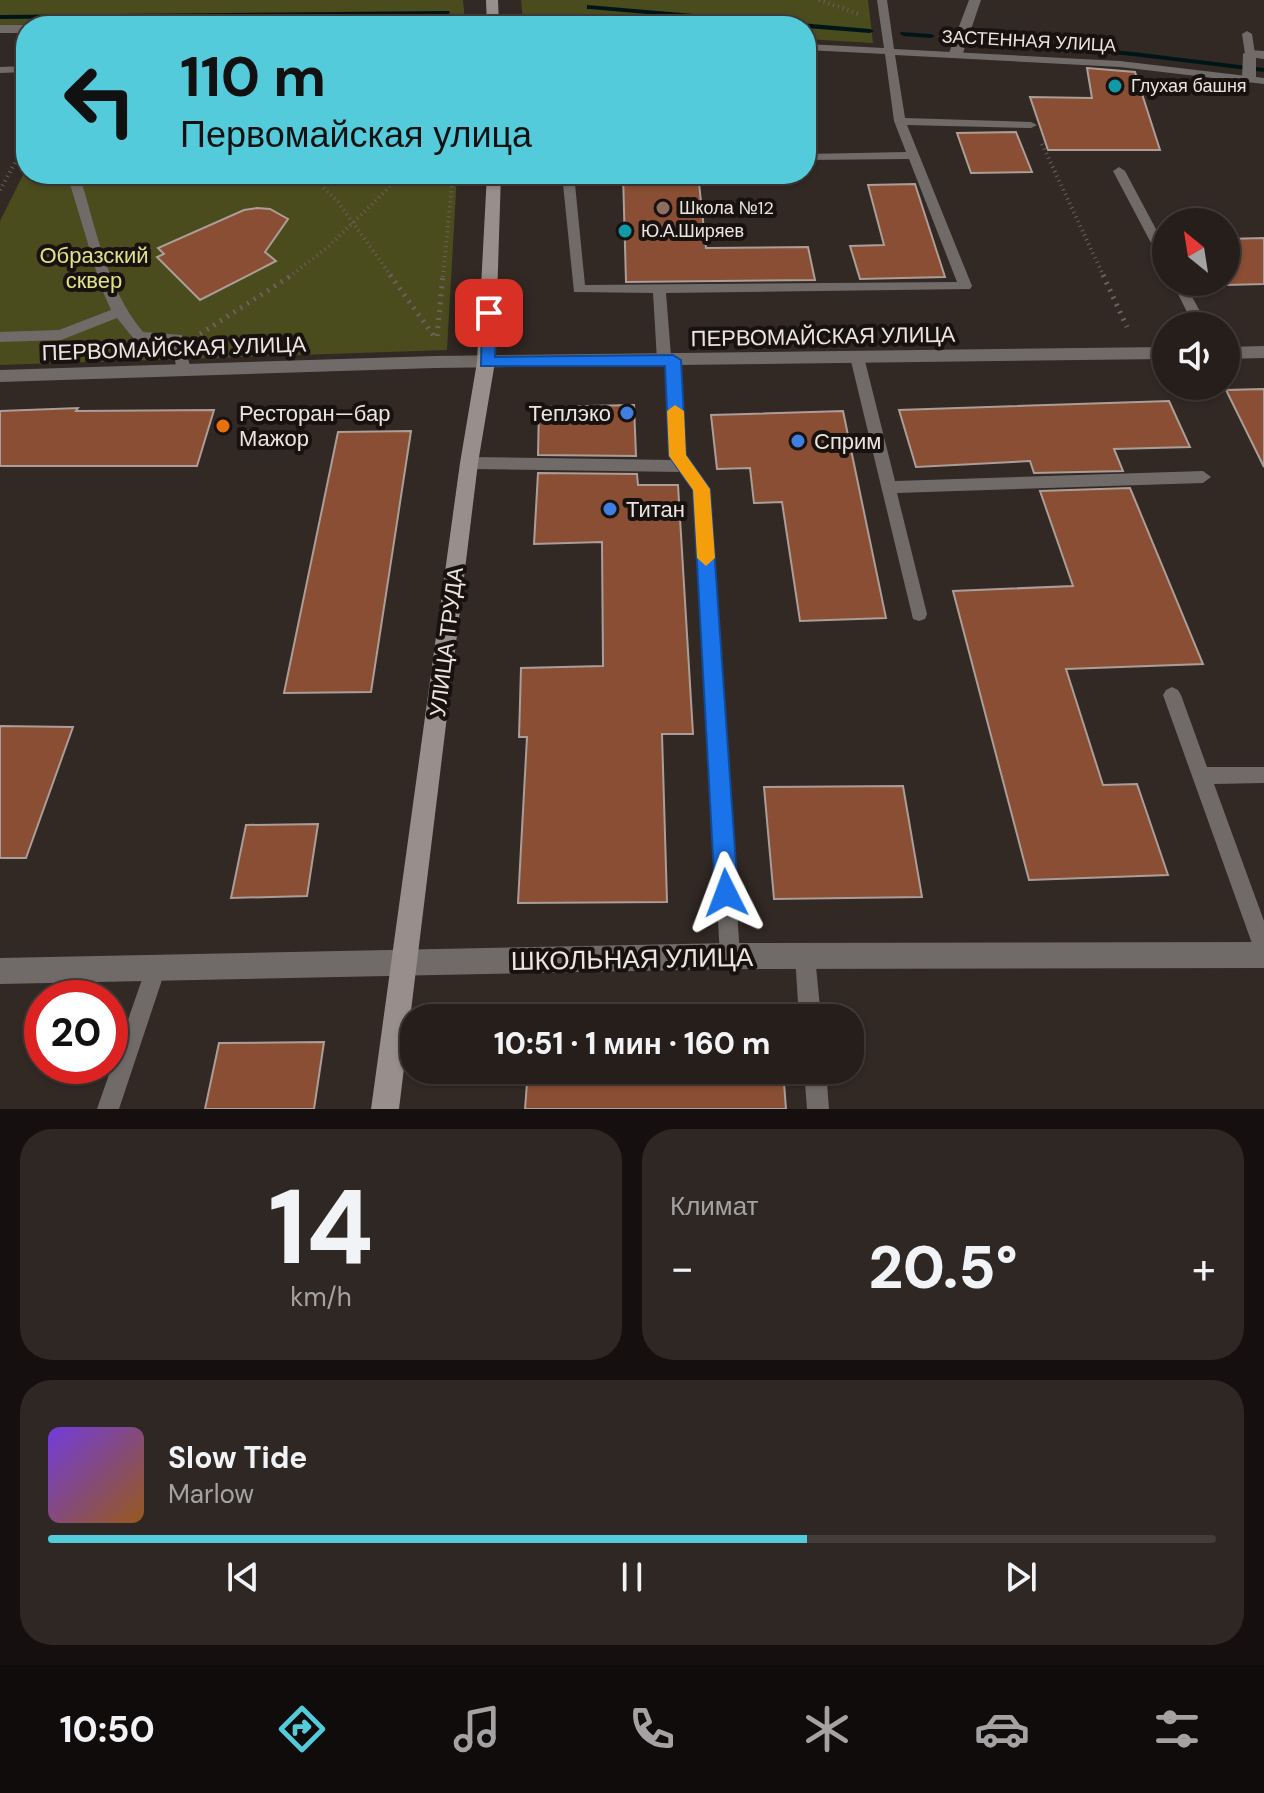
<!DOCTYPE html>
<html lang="ru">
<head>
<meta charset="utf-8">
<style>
  body { margin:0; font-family:"DM Sans",sans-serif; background:#2e2724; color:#f1f3f6; height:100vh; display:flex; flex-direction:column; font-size:30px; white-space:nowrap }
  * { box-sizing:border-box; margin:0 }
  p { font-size:26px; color:#a4a2a3 }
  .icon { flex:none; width:44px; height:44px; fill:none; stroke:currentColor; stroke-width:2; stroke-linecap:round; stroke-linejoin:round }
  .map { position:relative; height:1109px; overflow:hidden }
  .side { display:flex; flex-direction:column; gap:20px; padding:20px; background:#15100f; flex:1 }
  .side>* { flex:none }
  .banner { position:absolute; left:16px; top:16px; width:800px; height:168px; border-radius:32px; box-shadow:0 2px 6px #0004,0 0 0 2px #423c3a; background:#53cbdb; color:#111; overflow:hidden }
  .needle { width:52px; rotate:330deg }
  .tools { position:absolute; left:1152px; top:208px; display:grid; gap:16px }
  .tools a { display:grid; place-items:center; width:88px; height:88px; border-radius:50%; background:#261e1b; box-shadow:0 2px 6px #0004,0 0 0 2px #423c3a; font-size:40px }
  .speed { position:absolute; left:24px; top:980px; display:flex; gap:16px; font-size:40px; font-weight:700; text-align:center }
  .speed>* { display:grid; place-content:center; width:104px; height:104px; border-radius:50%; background:#261e1b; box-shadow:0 2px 6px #0004,0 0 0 2px #423c3a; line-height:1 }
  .speed .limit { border:12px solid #d22; background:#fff; color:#111 }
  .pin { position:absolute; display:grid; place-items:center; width:68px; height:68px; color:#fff; margin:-34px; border-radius:16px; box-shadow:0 4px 12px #0006 }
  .me { position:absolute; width:88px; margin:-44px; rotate:357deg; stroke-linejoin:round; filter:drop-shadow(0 0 6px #0008) }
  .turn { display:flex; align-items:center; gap:28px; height:168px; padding:0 32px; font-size:36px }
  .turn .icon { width:104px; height:104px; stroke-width:2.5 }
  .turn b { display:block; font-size:56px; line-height:68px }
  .big { font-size:60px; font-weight:800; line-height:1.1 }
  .side .tile { flex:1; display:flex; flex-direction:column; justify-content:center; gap:12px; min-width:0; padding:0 28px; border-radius:32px; background:#2e2724 }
  .side .dial { align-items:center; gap:0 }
  .dial b { font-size:104px; line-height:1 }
  .song { display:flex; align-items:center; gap:24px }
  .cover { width:96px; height:96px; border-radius:12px; background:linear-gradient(135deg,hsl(260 70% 55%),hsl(30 70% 35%)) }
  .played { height:8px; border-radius:4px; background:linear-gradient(90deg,#53cbdb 65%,#423c3a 65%) }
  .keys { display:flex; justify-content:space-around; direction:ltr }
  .heat { display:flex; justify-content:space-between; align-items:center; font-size:44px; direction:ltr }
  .side .tiles { flex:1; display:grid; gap:20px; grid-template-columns:1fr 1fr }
  .tile:last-child { grid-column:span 2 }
  .trip { position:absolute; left:400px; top:1004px; width:464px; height:80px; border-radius:32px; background:#261e1b; box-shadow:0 2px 6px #0004,0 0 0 2px #423c3a; font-weight:800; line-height:80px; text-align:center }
  .tabs { display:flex; height:128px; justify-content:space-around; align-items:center; background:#0f0c0b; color:#a4a2a3 }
  .tabs .icon { width:56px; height:56px }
  .tabs .selected { color:#53cbdb }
  .tabs b { font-size:36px; color:#f1f3f6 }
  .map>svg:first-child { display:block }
</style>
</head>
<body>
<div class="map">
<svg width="1264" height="1109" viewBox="0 0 1264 1109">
  <rect width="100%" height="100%" fill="#322824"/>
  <g fill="#4a4c1e">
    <polygon points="0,0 463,0 465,21 0,25"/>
    <polygon points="521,0 868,0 873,43 806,39 806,26 603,26 523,21"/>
    <polygon points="26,169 26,174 457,174 447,350 0,365 0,221"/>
  </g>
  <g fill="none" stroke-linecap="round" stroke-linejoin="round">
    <g fill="#001518" fill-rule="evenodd">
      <polygon points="587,5 870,29 874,31 870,33 806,28 806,26 785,26 590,9 587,9"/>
      <polygon points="449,11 450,13 446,15 0,19 0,15"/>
      <polygon points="901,32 931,34 935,36 931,38 904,36 900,34"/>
      <polygon points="981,38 1133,52 1264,68 1264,72 1133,56 984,42 980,40"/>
    </g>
  </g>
  <g fill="#894e34" stroke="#ab9e98" stroke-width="2">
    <polygon points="1087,68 1135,72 1160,150 1048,150 1030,97 1092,98"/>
    <polygon points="1016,132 1032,172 971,173 957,133"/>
    <polygon points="623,174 698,174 706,248 808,247 815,280 626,282"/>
    <polygon points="915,184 945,277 860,279 850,246 884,245 868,185"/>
    <polygon points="257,208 270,209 288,219 265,252 276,261 200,300 157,257 164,254 158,248 244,210"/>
    <polygon points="1264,238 1264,284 1226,285 1226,239"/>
    <polygon points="1264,389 1264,467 1226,390"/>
    <polygon points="1169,401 1190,447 1114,449 1123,471 1034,473 1030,461 916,467 899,410"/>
    <polygon points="634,405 636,456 538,455 539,407"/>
    <polygon points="78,408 76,411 214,410 197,466 0,466 0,411"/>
    <polygon points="843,411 886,618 800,621 782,502 754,503 750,468 717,469 711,415"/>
    <polygon points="411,431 371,692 284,693 338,432"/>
    <polygon points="538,473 637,474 638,485 678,485 693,734 662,734 667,902 518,903 527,737 519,737 521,668 603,666 602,542 534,544"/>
    <polygon points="1130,488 1203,664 1066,669 1103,785 1137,784 1168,875 1029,880 953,591 1073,586 1040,491"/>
    <polygon points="0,726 73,727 26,858 0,858"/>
    <polygon points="903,786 922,897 774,899 764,787"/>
    <polygon points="318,824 307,896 231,898 246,825"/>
    <polygon points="324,1042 314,1109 205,1109 219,1043"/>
    <polygon points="528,1070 783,1070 786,1109 525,1109"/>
  </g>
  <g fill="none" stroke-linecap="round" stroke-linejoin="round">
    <g stroke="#6b615e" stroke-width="4" stroke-dasharray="1 4" stroke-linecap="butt">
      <polyline points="819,0 859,14"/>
      <polyline points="1042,144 1104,277"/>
      <polyline points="309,174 338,202 392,277"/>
      <polyline points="0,190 26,143"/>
      <polyline points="289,277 329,246 403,174"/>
      <polyline points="443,277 453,174"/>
    </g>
    <g stroke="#6b615e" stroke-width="5" stroke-dasharray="2 6" stroke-linecap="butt">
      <polyline points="390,275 434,336"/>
      <polyline points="1103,275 1127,327"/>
      <polyline points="200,334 292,275"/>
      <polyline points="437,336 443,275"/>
    </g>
    <g fill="#706b69" fill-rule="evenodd">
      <polygon points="877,0 887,0 894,49 1120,61 1264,78 1264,84 1120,67 895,55 905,118 1031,122 1037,125 1031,128 907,125 972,286 970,289 666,293 671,356 678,357 680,360 685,455 710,489 740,956 737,963 730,966 723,963 720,956 694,490 681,472 469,469 462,463 469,457 673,460 671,456 666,364 659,363 657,360 653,293 574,292 562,174 574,174 585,285 957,282 909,159 806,160 806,154 906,152 894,121 885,54 806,50 806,44 884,48"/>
      <polygon points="493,22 509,23 514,26 489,26"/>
      <polygon points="1247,31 1252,34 1255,54 1250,57 1245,54 1242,34"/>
      <polygon points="26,66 26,72 0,73 0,67"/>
      <polygon points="1119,167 1125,171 1166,248 1166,264 1160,260 1113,171"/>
      <path d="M67 174H79C96 227 106 288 143 332L182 335 191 370 189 373H179L177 370 171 342 134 339 117 318 61 340 0 342V332L59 330 111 310 101 287Z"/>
      <polygon points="1172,282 1184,282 1208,326 1194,326"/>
      <polygon points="857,352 864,357 895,481 1203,471 1211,477 1203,483 897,493 927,614 925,619 919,621 913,619 850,357"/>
      <polygon points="1172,687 1178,690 1181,695 1207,767 1264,767 1264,783 1214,784 1264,921 1264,959 1257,956 1254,949 1163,695 1166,690"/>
      <polygon points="805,946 812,949 815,956 821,1018 799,1018 795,956 798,949"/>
      <polygon points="156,958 163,961 166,968 119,1109 97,1109 146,968 149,961"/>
      <polygon points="804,1070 826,1070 829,1109 807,1109"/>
    </g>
    <g fill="#706b69" fill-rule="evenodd">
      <polygon points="493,21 499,26 207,26 213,22"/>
      <polygon points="0,25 26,25 29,26 26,26 26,33 0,33"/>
    </g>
    <g fill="#706b69" fill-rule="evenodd">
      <polygon points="969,0 981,0 963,53 951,56 949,53"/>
      <polygon points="1250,50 1264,51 1264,59 1256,58 1256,79 1249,83 1242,79 1243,54"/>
      <polygon points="1264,346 1264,358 1226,359 1226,347"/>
      <polygon points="1166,347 1166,359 435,368 0,382 0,370 435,356"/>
      <polygon points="1264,942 1264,968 730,969 0,984 0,958 730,943"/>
    </g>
    <g fill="#988f8c" fill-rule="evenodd">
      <polygon points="486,0 498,0 499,26 487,26"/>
      <polygon points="487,174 501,174 495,362 478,463 399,1109 371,1109 460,463 477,362"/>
    </g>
  </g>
  <polygon fill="#1a73e8" stroke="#114b97" stroke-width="2" points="489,308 497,313 495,357 673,355 681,360 686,455 710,489 738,893 734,901 726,904 718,901 715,893 693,490 669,456 665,366 481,366 482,313"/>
  <polygon fill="#f59e0b" points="675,405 684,411 686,455 710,489 715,558 706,566 697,558 693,490 669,456 667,411"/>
  <g fill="#0f9aa8" stroke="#171210" stroke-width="3">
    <circle cx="1115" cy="86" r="8"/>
    <circle cx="625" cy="231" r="8"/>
  </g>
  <circle fill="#8d6e63" stroke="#171210" stroke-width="3" cx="663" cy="208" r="8"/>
  <g fill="#3f7fe0" stroke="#171210" stroke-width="3">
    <circle cx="627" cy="413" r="8"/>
    <circle cx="798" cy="441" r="8"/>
    <circle cx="610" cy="509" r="8"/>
  </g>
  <circle fill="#e8710a" stroke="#171210" stroke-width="3" cx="223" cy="426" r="8"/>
  <g text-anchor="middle" stroke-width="8" stroke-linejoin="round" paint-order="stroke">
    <g font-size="18" fill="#ece4e1" stroke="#171210">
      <text transform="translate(1029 41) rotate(3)" y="6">ЗАСТЕННАЯ УЛИЦА</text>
    </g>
    <g font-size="18" fill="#ece4e1" stroke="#171210" text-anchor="start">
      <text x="1131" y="92">Глухая башня</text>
      <text x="679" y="214">Школа №12</text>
      <text x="641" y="237">Ю.А.Ширяев</text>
    </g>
    <g font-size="22" fill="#dee485" stroke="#171210">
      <text x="94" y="263">Образский<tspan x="94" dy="25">сквер</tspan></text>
    </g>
    <g font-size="22" fill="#ece4e1" stroke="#171210">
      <text transform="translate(823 336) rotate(-1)" y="8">ПЕРВОМАЙСКАЯ УЛИЦА</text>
      <text transform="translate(174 348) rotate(-2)" y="8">ПЕРВОМАЙСКАЯ УЛИЦА</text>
      <text transform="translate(446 642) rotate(-83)" y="8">УЛИЦА ТРУДА</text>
    </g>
    <g font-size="22" fill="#ece4e1" stroke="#171210" text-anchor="start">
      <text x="239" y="421">Ресторан—бар<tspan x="239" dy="25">Мажор</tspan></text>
      <text x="611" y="421" text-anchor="end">Теплэко</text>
      <text x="814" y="449">Сприм</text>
      <text x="626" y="517">Титан</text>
    </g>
    <g font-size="26" fill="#ece4e1" stroke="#171210">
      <text transform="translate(632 959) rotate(-1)" y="9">ШКОЛЬНАЯ УЛИЦА</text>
    </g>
  </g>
</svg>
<div class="tools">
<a><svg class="needle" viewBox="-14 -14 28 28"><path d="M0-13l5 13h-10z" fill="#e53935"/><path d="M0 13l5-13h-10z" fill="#a4a2a3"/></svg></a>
<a><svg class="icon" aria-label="sound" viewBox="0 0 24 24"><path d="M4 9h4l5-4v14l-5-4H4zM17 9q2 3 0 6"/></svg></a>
</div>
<div class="speed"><div class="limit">20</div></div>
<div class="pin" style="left:489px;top:313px;background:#d93025"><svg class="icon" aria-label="arrive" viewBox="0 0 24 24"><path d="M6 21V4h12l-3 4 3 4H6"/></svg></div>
<svg class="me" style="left:726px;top:893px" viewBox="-20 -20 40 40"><path d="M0-17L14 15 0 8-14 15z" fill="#1a73e8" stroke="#fff" stroke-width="4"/></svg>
<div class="trip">10:51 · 1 мин · 160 m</div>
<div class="banner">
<div class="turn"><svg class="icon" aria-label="left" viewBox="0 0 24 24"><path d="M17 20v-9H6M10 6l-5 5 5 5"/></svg><div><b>110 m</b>Первомайская улица</div></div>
</div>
</div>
<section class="side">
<div class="tiles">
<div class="tile dial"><b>14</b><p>km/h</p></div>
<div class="tile"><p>Климат</p>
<div class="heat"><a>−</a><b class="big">20.5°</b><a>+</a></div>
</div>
<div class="tile">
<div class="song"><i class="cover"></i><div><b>Slow Tide</b><p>Marlow</p></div></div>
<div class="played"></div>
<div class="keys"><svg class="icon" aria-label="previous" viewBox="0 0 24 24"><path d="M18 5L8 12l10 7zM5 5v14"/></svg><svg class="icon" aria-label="pause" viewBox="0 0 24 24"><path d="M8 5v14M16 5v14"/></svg><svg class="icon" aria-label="next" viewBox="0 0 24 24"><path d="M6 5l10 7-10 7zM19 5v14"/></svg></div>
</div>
</div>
</section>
<nav class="tabs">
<b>10:50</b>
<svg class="icon selected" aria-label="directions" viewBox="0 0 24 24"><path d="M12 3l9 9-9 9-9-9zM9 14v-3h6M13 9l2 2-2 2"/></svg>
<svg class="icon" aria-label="music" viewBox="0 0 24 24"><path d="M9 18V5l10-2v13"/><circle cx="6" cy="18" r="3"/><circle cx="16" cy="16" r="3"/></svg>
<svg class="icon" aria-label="phone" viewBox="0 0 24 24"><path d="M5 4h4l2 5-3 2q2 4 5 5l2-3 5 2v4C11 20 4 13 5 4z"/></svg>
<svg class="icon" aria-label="climate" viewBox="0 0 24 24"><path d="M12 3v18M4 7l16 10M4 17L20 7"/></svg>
<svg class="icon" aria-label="car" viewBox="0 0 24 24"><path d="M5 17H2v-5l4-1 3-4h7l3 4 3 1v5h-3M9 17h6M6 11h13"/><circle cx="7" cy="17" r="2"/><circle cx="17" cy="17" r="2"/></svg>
<svg class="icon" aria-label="filters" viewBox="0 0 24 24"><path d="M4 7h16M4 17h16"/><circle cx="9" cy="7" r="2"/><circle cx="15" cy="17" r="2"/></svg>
</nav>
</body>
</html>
